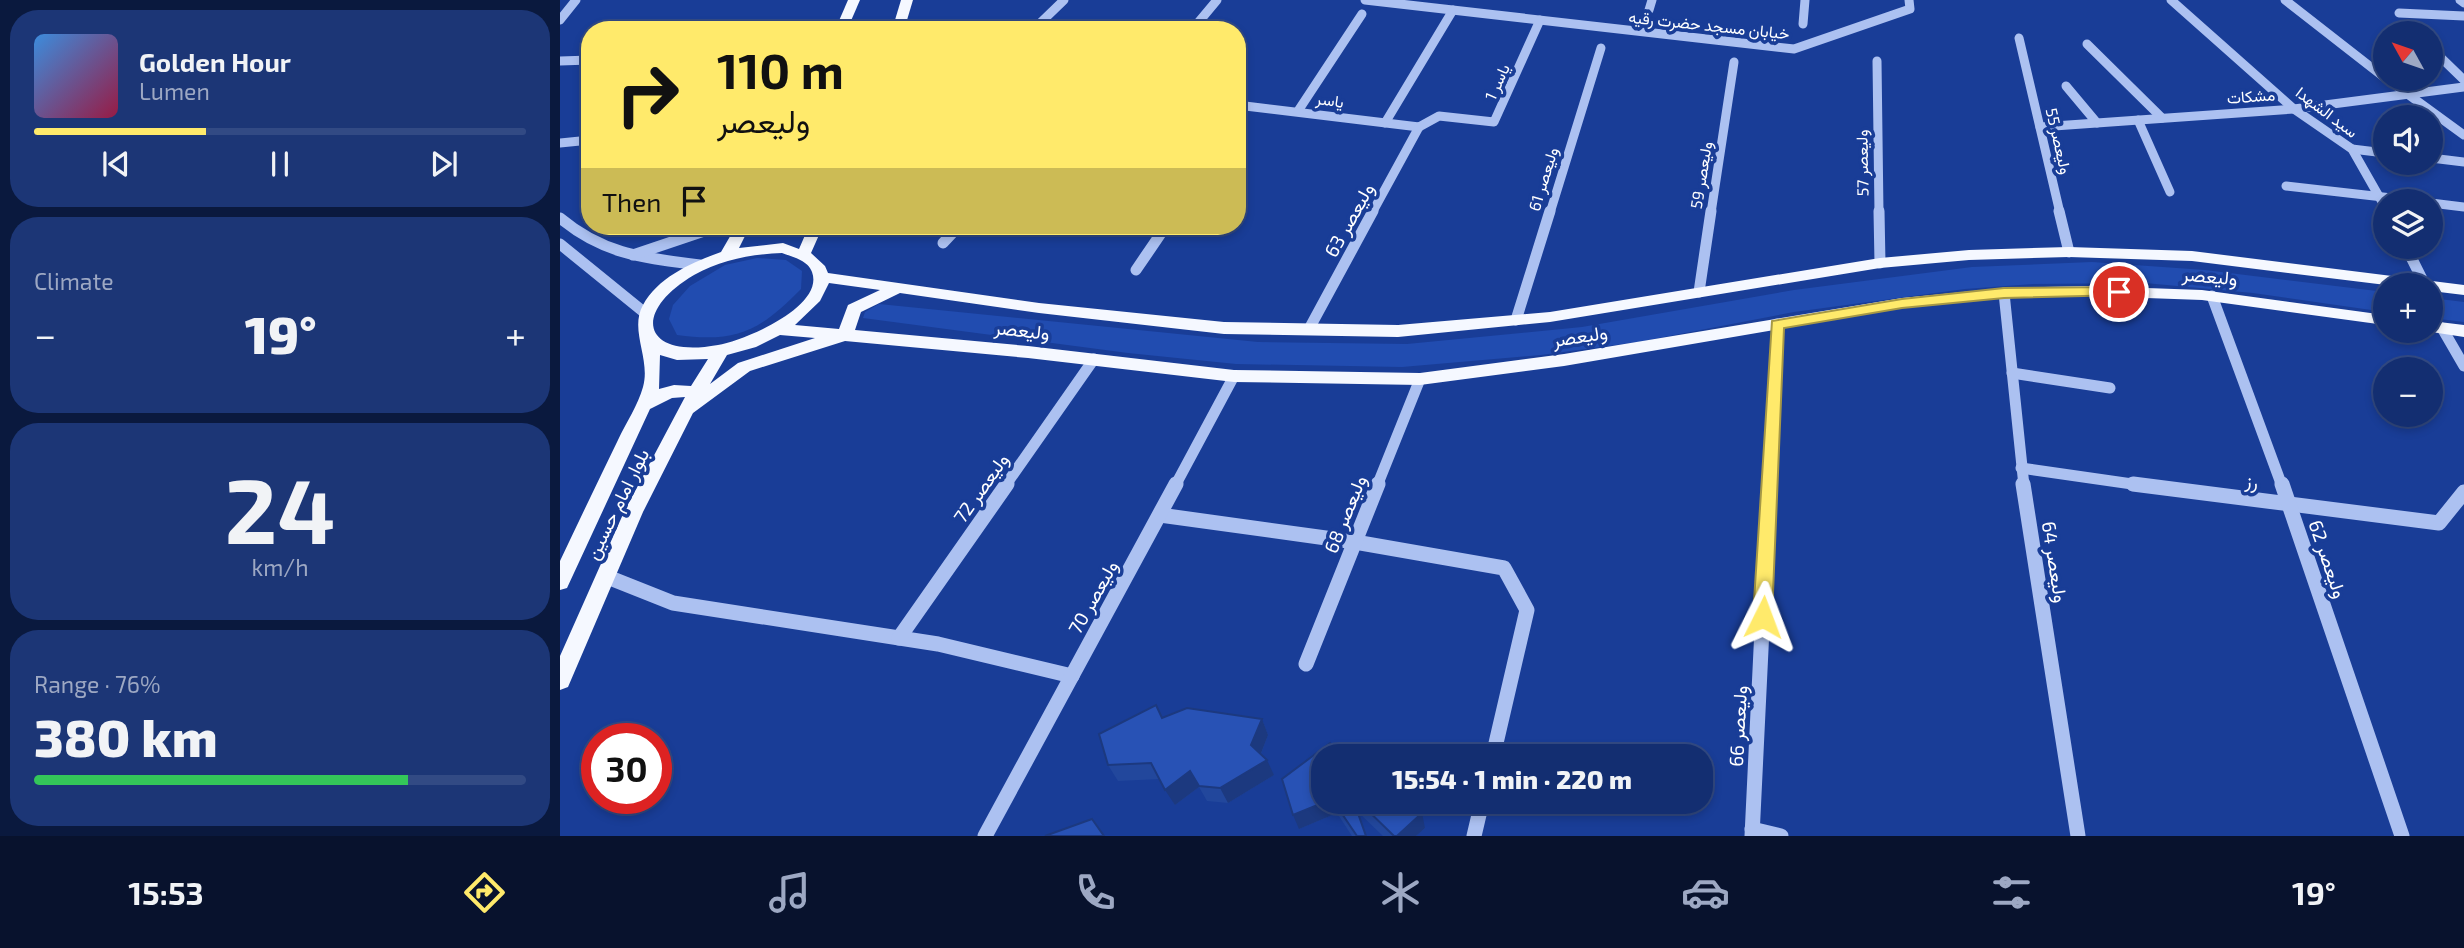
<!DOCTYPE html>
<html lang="en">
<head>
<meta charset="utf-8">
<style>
  body { margin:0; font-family:"Exo 2",Vazirmatn,sans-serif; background:#1c3676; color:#f1f3f6; height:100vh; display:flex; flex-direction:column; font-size:26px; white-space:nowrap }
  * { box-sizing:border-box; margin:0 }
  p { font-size:23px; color:#9da8c3 }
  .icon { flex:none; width:38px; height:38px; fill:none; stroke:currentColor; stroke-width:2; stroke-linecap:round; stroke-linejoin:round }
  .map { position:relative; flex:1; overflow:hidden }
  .sheet { display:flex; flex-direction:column; gap:10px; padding:10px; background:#0a193e; width:560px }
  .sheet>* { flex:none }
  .top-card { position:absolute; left:21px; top:21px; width:665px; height:214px; border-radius:28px; box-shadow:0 4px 10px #0003,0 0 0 2px #324a84; background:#ffea6b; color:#111; overflow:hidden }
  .needle { width:46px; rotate:310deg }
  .tools { position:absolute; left:1813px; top:21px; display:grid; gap:14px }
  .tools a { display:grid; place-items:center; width:70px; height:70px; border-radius:50%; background:#132e71; box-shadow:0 4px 10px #0003,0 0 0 2px #324a84; font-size:35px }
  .speed { position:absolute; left:21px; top:723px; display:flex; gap:14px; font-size:35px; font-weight:700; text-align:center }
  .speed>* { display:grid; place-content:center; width:91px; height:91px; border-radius:50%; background:#132e71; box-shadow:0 4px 10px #0003,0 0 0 2px #324a84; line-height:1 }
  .speed .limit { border:10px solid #d22; background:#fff; color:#111 }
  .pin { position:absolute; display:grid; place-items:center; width:60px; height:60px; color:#fff; margin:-30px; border:4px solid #fff; border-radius:50%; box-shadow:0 2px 7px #0007 }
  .me { position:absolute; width:77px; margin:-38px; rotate:3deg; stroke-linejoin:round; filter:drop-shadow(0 0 5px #0008) }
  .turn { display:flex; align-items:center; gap:24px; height:147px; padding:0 21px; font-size:32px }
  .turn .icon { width:91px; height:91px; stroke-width:2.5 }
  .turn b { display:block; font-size:49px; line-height:60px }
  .then { display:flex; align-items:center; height:66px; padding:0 21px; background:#0003; gap:14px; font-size:26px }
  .big { font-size:52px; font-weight:800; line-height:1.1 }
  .sheet .widget { flex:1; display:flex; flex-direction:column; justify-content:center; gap:10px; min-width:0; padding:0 24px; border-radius:28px; background:#1c3676 }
  .sheet .dial { align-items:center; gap:0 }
  .dial b { font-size:91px; line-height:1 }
  .song { display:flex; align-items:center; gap:21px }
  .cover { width:84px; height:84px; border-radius:10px; background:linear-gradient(135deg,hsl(210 70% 55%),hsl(340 70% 35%)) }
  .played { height:7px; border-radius:4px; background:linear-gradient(90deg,#ffea6b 35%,#324a84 35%) }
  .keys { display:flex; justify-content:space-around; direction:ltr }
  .heat { display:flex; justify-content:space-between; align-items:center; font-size:38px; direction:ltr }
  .charge { height:10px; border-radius:5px; background:linear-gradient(90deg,#34c759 76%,#324a84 0) }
  .trip { position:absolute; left:751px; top:744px; width:402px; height:70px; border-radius:28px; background:#132e71; box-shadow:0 4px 10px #0003,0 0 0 2px #324a84; font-weight:800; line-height:70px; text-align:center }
  .tabs { display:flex; height:112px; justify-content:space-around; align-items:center; background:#08122d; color:#9da8c3 }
  .tabs .icon { width:49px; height:49px }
  .tabs .current { color:#ffea6b }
  .tabs b { font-size:32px; color:#f1f3f6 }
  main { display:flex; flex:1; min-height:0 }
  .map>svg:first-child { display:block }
</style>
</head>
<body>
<main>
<section class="sheet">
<div class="widget">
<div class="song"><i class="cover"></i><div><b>Golden Hour</b><p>Lumen</p></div></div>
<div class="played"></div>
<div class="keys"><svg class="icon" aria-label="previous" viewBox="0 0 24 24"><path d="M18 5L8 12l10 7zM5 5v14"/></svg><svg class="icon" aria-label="pause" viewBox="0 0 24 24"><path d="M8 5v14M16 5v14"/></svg><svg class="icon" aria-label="next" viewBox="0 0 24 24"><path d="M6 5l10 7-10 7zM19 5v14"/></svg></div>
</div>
<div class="widget"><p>Climate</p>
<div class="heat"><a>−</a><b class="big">19°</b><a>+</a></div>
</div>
<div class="widget dial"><b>24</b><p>km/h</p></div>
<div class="widget"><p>Range · 76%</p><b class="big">380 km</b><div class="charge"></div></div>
</section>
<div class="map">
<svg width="1904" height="836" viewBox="0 0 1904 836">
  <rect width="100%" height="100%" fill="#193d97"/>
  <g fill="#214cb0">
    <path d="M197 258 226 260 242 271 241 289C200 331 176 343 117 335L109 319 113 305 130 286 165 265Z"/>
    <polygon points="1532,262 1645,270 1825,292 1825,312 1693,293 1585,283 1473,284 1405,289 1234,312 1078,342 981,355 842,367 676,364 568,353 303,318 305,312 319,304 698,342 847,344 1022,327 1234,290 1412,267"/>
    <polygon points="1871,298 1904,302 1904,322 1871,318"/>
  </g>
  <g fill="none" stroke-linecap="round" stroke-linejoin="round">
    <g stroke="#acc1f1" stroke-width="9">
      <polyline points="805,0 1234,49 1350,9 1349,0"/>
      <polyline points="1611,0 1734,109 1792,149 1825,207"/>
      <polyline points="1725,0 1825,78"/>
      <polyline points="1900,0 1904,3"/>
      <polyline points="1089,10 1092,0"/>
      <polyline points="1839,13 1904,16"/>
      <polyline points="0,20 16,0"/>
      <polyline points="1243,24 1245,0"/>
      <polyline points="473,30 504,0"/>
      <polyline points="632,30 657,0"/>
      <polyline points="1459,38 1500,213"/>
      <polyline points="1527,44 1602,118"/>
      <polyline points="1871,48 1904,80"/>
      <polyline points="0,61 30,60"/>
      <polyline points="1317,61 1319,213"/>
      <polyline points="1827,79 1904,135"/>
      <polyline points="1506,86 1537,123"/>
      <polyline points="677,105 859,127"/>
      <polyline points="738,111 802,14"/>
      <polyline points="1578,120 1610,192"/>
      <polyline points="825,123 893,10"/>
      <polyline points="859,127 879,116 934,122 980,20"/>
      <polyline points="1480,127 1734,109 1904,87"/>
      <polyline points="0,143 30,140"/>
      <polyline points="1792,149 1825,153"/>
      <polyline points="1871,158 1904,162"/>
      <polyline points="1726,186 1858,201"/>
      <polyline points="1871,203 1904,207"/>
      <polyline points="812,213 859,127"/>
      <polyline points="990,213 1041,48"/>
      <polyline points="1151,213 1174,62"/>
    </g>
    <g stroke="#acc1f1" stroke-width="11">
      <polyline points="1319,211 1320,263"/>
      <polyline points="1499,211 1509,252"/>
      <path d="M0 218C44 255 85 258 140 265"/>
      <polyline points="383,243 399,226"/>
      <polyline points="0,244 85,313"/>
      <polyline points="1846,247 1865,285"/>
      <polyline points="73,255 159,226"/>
      <polyline points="576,270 606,226"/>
      <polyline points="1139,292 1151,211"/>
      <polyline points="1444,293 1464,486"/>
      <polyline points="1652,296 1722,486"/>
      <polyline points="956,320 990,211"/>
      <polyline points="1882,328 1904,366"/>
      <polyline points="749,329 813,211"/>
      <polyline points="1452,373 1550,388"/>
      <polyline points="1461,468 1586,486"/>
      <polyline points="445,486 534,359"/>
      <polyline points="615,486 674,376"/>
      <polyline points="817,486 860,379"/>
      <polyline points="1209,486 1217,324"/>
    </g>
    <g stroke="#acc1f1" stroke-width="15">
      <polyline points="1463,484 1518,836"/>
      <polyline points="1573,484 1879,523 1904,492"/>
      <polyline points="1722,484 1842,836"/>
      <polyline points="600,515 795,542 944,568 967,610 933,756"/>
      <polyline points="45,576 113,603 378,644 512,676"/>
      <polyline points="339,638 447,484"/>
      <polyline points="746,664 818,484"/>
      <polyline points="1192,829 1221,836"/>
      <polyline points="425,836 616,484"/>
      <polyline points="914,836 922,802"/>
      <polyline points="1192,836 1209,484"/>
    </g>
    <g fill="#f5f8ff" fill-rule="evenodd">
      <polygon points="288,0 300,0 287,30 275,30"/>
      <polygon points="341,0 353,0 344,30 332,30"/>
      <path d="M176 226H190L179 248 223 243 239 249 249 226H263L251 253 265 266 268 273 479 303 664 322 838 325 990 312 1320 258 1409 250 1509 247 1632 251 1904 285V295L1871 291V285H1826L1632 261 1509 257 1409 260 1320 268 990 322 838 337 664 334 479 313 340 293 301 312 295 330 468 346 674 370 860 373 1004 354 1342 298 1444 288 1531 286 1642 290 1825 315V325L1642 300 1531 296 1444 298 1342 308 1004 366 860 385 674 382 468 358 285 341 190 371 133 413 83 512 8 687 0 690V656L64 512 125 397 112 398 90 409 7 588 0 590V561C19 521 38 481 58 440 66 423 78 405 83 387 91 359 69 330 83 305 98 277 133 262 161 252ZM222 253C232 257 248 260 252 272 265 307 183 341 158 345 82 359 71 312 134 275 161 260 191 254 222 253ZM269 283 320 290 288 305 279 329 235 325 260 301ZM220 335 255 338 178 363 150 384 167 355 196 347ZM100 355 117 360 148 359 131 386 114 385 99 389Z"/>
      <polygon points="1871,321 1904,325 1904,337 1865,331 1871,331"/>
    </g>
  </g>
  <g fill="#22479c">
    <polygon points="603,718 702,719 708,735 701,754 714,775 668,803 647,801 639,787 615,805 600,779 558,781 548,765"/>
    <polygon points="763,802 856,802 865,828 856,836 823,836 797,811 806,836 792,836 777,813 739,829"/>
  </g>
  <g fill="#1c397f">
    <polygon points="702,719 708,735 698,761 691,745"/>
    <polygon points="707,760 714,775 668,803 660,788"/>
    <polygon points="630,771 639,787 615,805 605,790"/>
    <polygon points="765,802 773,802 777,813 739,829 733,815"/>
    <polygon points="862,813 865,828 856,836 837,836"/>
  </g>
  <g fill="#2852b5" stroke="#1c397f" stroke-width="2">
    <polygon points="596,705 602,718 627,708 702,719 691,745 707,760 660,788 639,786 630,771 605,790 591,763 548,765 539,734"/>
    <polygon points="770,743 782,756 763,756 763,802 765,802 733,815 722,779"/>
    <polygon points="806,750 822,756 796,756"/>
    <polygon points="774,802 794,802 806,836 797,836"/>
    <polygon points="799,802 856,802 862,813 837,836 834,836"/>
    <polygon points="532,819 544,836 485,836"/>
  </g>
  <polygon fill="#ffea6b" stroke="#a69846" stroke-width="2" points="1559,287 1564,289 1564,295 1444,298 1342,308 1224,328 1212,617 1209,623 1203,625 1196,623 1193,617 1212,321 1342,299 1444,288"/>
  <g text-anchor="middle" stroke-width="7" stroke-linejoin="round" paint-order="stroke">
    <g font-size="16" fill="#fff" stroke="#193d97">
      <text transform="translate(1149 25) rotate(6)" y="6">خیابان مسجد حضرت رقیه</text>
      <text transform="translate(937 82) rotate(-66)" y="6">یاسر 1</text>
      <text transform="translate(1691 96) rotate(-4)" y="6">مشکات</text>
      <text transform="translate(770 100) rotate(8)" y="6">یاسر</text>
      <text transform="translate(1767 112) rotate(37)" y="6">سید الشهدا</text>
      <text transform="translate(1499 141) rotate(77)" y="6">ولیعصر 55</text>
      <text transform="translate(1302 163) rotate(-91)" y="6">ولیعصر 57</text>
      <text transform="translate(1141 175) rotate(-81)" y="6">ولیعصر 59</text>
      <text transform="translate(983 179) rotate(-73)" y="6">ولیعصر 61</text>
    </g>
    <g font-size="19" fill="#fff" stroke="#193d97">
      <text transform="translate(789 220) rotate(-61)" y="7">ولیعصر 63</text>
      <text transform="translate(1650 276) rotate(5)" y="7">ولیعصر</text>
      <text transform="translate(462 330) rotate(6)" y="7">ولیعصر</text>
      <text transform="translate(1020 336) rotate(-9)" y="7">ولیعصر</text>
      <text transform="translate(1692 481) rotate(8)" y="7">رز</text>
      <text transform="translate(421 488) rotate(-55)" y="7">ولیعصر 72</text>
      <text transform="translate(57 504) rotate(-64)" y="7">بلوار امام حسین</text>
      <text transform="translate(785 514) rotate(-68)" y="7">ولیعصر 68</text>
      <text transform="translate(1768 559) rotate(71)" y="7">ولیعصر 62</text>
      <text transform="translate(1495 562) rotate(81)" y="7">ولیعصر 64</text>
      <text transform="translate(533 597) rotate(-61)" y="7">ولیعصر 70</text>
      <text transform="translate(1178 726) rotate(-87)" y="7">ولیعصر 66</text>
    </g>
  </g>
</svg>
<div class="tools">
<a><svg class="needle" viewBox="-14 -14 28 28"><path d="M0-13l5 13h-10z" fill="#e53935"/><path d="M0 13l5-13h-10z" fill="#9da8c3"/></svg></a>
<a><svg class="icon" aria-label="sound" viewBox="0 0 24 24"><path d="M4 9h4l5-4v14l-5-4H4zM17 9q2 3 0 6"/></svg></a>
<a><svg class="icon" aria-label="layers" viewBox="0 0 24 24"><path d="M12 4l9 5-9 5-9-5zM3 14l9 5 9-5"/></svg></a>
<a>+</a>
<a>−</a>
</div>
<div class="speed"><div class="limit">30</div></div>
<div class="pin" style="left:1559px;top:292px;background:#d93025"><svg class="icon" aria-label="arrive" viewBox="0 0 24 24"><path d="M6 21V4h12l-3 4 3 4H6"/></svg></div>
<svg class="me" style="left:1203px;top:617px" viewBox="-20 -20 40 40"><path d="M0-17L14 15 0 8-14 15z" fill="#ffea6b" stroke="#fff" stroke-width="4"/></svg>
<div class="trip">15:54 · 1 min · 220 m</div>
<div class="top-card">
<div class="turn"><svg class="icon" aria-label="right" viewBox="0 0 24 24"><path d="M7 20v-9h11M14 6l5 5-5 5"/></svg><div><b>110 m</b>ولیعصر</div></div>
<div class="then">Then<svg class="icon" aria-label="arrive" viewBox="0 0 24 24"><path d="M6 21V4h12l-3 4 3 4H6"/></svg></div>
</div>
</div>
</main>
<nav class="tabs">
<b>15:53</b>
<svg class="icon current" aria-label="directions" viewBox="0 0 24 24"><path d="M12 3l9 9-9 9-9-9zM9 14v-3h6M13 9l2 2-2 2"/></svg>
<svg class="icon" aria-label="music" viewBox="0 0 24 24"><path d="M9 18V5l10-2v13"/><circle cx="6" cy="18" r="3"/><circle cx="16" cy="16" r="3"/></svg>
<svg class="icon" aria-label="phone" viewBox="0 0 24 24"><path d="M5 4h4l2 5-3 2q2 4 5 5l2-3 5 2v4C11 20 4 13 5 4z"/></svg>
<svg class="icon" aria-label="climate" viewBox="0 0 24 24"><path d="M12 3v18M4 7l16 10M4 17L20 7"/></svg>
<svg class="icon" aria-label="car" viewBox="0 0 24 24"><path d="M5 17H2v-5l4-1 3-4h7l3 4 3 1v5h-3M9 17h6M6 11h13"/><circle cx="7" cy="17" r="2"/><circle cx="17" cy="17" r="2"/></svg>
<svg class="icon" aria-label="filters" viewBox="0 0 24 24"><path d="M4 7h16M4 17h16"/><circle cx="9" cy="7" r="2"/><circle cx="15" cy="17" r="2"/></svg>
<b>19°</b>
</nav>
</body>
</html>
